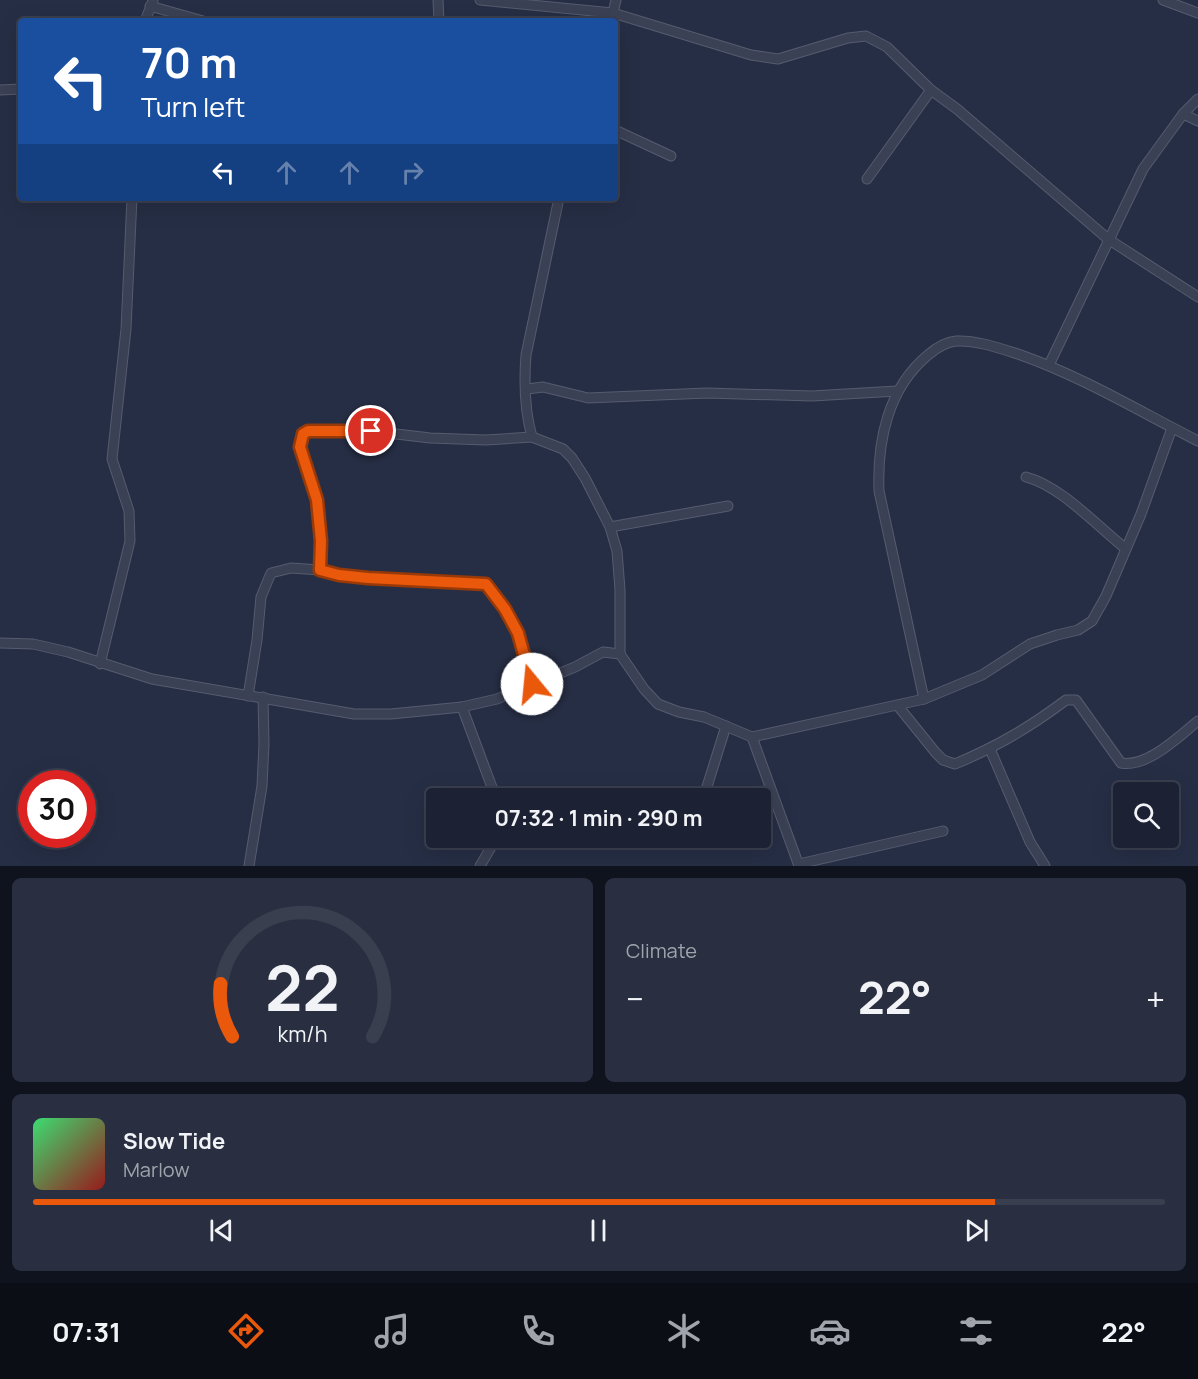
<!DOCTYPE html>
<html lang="en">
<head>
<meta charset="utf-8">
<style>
  body { margin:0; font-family:Manrope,sans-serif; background:#292f40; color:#f1f3f6; height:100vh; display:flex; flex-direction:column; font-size:22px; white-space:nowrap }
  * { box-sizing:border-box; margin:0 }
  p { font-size:20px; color:#a0a4ac }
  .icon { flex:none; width:33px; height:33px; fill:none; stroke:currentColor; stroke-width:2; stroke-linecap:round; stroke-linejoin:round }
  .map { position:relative; height:866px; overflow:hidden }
  .sheet { display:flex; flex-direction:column; gap:12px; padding:12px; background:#0f131d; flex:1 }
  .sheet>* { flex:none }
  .banner { position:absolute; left:18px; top:18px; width:600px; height:183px; border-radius:6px; box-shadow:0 6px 24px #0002,0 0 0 2px #3a3f4f; background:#1a4fa0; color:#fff; overflow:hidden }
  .controls { position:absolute; left:1113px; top:782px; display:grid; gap:12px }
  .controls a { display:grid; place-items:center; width:66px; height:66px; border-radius:6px; background:#1c2234; box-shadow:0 6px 24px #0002,0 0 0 2px #3a3f4f; font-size:30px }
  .speed { position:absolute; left:18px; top:770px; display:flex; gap:12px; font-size:30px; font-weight:700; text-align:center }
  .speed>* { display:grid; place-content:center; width:78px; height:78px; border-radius:50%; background:#1c2234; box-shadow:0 6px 24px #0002,0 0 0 2px #3a3f4f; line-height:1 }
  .speed .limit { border:9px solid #d22; background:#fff; color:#111 }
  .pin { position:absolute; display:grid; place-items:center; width:51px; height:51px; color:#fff; margin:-26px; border:3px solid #fff; border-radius:50%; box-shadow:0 2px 6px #0007 }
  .me { position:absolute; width:66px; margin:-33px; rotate:343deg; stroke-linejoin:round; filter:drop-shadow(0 0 4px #0008) }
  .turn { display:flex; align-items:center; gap:21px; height:126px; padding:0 24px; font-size:27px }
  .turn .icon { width:78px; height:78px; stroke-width:2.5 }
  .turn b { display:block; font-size:42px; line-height:51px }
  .lanes { display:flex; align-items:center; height:57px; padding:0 24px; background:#0003; justify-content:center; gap:30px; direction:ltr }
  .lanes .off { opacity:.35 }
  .big { font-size:45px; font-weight:700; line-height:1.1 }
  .sheet .tile { flex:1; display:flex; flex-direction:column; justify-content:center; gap:9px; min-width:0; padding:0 21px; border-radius:9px; background:#292f40 }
  .sheet .dial { align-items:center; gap:0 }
  .dial svg { height:156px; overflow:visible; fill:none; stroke:#3a3f4f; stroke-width:7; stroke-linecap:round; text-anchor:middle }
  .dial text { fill:#f1f3f6; stroke:none }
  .song { display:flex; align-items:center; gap:18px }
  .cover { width:72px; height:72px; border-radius:9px; background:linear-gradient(135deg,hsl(140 70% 55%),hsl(0 70% 35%)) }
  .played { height:6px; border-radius:3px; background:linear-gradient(90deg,#ea580c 85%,#3a3f4f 85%) }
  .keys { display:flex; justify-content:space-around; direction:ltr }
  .heat { display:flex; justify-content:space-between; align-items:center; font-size:33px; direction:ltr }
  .sheet .tiles { flex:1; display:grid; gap:12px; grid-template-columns:1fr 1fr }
  .tile:last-child { grid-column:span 2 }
  .trip { position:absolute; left:426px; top:788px; width:345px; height:60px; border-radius:6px; background:#1c2234; box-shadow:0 6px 24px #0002,0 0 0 2px #3a3f4f; font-weight:700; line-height:60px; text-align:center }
  .tab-bar { display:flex; height:96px; justify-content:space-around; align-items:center; background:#0b0e15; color:#a0a4ac }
  .tab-bar .icon { width:42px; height:42px }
  .tab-bar .current { color:#ea580c }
  .tab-bar b { font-size:27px; color:#f1f3f6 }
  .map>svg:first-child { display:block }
</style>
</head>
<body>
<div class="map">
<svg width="1198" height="866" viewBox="0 0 1198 866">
  <rect width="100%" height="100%" fill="#262e45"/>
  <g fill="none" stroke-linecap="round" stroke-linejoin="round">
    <g stroke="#565c6f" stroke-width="11">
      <g id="minor">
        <polyline points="438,0 439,21"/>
        <polyline points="480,0 613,13 751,55 778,59 848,38 866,36 887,47 931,90 957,109 1108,239 1198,297"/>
        <polyline points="1163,0 1198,13"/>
        <polyline points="150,6 203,21"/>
        <polyline points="145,21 153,1"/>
        <polyline points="611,21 616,0"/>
        <polyline points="0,90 21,89"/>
        <polyline points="1183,114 1198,121"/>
        <polyline points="615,130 671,156"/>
        <polyline points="867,179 931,90"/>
        <polyline points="1049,365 1143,169 1183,114 1198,99"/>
        <polyline points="527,389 543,387 588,398 707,393 812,396 897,391"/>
        <path d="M532 437C525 412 524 381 526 355L559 198"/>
        <path d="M1026 477C1061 486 1097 526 1126 549"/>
        <polyline points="610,527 728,506"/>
        <polyline points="320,570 321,541 317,500 300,447 303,434 308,431 371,431 430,438 486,440 532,437 563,449 572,458 585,478 610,527 617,551 620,590 620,654"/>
        <polyline points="0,643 33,644 68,652 152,679 354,714 391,714 462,707 497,699 575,667 603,652 620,654 644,689 658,704 679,712 704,717 752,737 924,699 982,675 1030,644 1057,635 1078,630 1092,621 1106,596 1141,514 1172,428"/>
        <polyline points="100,664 130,541 129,511 112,459 126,329 132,198"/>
        <polyline points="248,696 257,640 261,597 271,573 291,568 320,570 339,575 368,578 486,584 505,609 518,633 532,684"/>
        <path d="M924 699 879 491C877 441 888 388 928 355 935 349 946 342 956 341 976 340 999 348 1018 354 1081 376 1139 411 1198 441"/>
        <path d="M898 706 936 753 943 760 955 764C998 746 1030 727 1066 700H1076L1121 763C1147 768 1178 737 1198 721"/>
        <polyline points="462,707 496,798"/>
        <polyline points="752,737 799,866"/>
        <polyline points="990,749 1030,842 1045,866"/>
        <polyline points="705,793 726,726"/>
        <polyline points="799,864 943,831"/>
        <polyline points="249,866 262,786 264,744 263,697"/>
        <polyline points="480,866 497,837"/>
      </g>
    </g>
    <use href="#minor" stroke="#3b4154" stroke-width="9"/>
  </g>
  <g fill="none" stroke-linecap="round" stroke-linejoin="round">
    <g stroke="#983908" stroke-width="15">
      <polyline id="route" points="371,431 308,431 303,434 300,447 317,500 321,541 320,570 339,575 368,578 486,584 505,609 518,633 532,684"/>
    </g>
    <use href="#route" stroke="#ea580c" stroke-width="10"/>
  </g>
</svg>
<div class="controls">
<a><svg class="icon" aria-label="search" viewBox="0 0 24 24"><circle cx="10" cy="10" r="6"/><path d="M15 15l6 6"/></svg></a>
</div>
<div class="speed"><div class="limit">30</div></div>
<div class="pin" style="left:371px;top:431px;background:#d93025"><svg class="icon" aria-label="arrive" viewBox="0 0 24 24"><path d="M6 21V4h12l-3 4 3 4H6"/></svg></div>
<svg class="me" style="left:532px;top:684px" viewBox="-20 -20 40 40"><circle r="19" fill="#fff"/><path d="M0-13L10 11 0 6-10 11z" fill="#ea580c"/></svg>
<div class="trip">07:32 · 1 min · 290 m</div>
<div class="banner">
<div class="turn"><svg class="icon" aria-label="left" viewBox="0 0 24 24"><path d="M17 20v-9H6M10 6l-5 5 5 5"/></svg><div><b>70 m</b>Turn left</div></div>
<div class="lanes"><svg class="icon" aria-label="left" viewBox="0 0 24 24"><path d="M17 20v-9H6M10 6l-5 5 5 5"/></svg><svg class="icon off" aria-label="ahead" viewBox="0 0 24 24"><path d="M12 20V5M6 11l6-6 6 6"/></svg><svg class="icon off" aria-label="ahead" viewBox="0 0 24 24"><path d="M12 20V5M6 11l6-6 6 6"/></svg><svg class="icon off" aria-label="right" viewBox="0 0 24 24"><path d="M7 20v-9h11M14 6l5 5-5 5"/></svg></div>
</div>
</div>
<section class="sheet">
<div class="tiles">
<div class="tile dial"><svg viewBox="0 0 100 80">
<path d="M14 69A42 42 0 1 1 86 69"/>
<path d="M14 69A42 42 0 0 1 8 42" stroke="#ea580c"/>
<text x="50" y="56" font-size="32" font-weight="700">22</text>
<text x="50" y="72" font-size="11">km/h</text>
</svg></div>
<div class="tile"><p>Climate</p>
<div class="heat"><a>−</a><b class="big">22°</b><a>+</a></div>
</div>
<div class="tile">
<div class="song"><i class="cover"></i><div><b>Slow Tide</b><p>Marlow</p></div></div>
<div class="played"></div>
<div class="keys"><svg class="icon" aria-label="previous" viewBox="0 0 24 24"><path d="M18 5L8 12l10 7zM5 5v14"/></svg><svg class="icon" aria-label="pause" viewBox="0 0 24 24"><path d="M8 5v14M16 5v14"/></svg><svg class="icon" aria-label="next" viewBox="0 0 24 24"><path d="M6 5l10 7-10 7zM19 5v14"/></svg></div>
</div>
</div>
</section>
<nav class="tab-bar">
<b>07:31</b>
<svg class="icon current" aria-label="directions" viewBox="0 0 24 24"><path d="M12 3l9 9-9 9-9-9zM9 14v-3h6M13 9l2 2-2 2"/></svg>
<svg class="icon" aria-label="music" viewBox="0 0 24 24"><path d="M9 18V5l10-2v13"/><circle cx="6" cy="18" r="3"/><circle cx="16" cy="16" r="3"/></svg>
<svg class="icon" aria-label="phone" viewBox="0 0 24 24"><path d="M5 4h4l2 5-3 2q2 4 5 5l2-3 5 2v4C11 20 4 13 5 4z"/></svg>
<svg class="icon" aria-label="climate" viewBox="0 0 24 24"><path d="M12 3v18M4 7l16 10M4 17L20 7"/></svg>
<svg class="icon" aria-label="car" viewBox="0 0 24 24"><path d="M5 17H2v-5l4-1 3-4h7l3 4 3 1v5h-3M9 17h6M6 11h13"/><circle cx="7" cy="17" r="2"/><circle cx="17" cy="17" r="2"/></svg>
<svg class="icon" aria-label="filters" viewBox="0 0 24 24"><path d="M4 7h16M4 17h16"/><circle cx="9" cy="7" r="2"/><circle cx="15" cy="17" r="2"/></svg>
<b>22°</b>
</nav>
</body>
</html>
